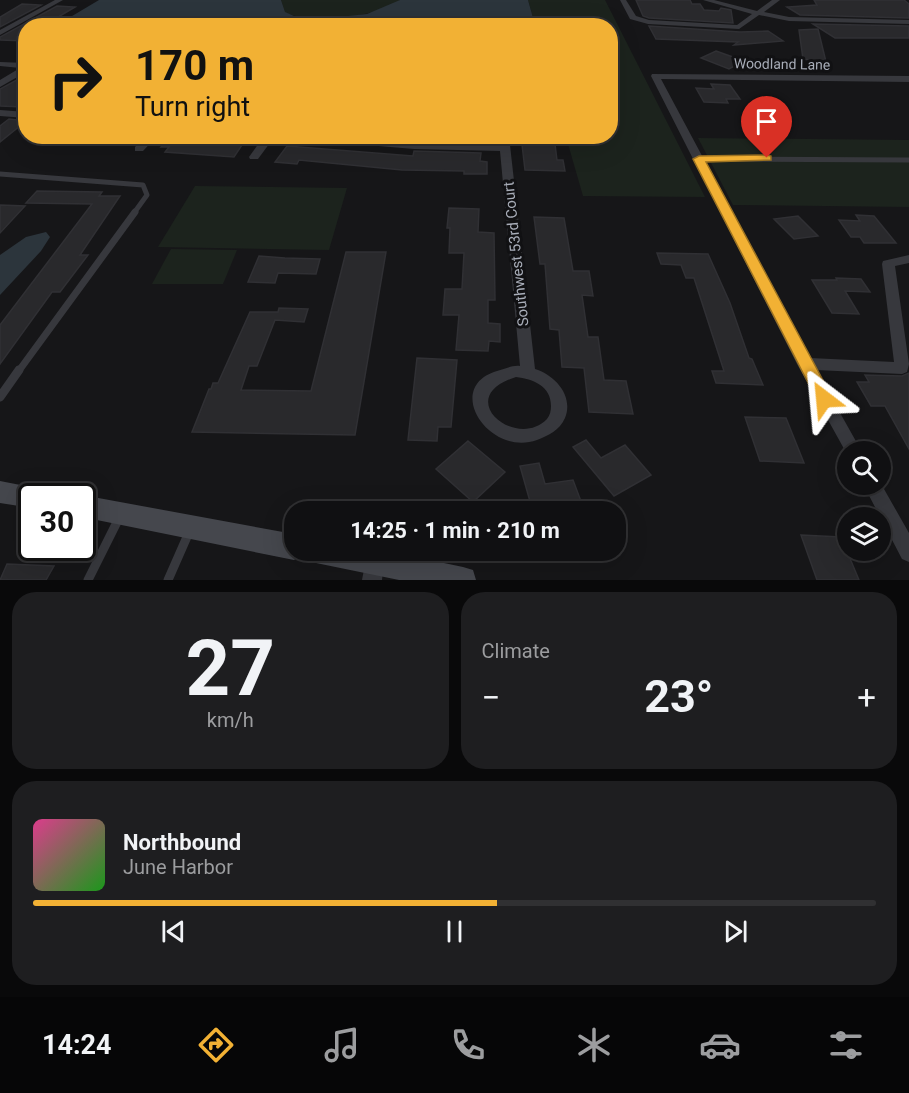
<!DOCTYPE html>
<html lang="en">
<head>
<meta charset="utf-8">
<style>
  body { margin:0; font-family:Roboto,sans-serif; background:#1e1e20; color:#f1f3f6; height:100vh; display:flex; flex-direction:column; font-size:22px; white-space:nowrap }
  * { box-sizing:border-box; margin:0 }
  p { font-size:20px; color:#9c9d9f }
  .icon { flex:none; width:33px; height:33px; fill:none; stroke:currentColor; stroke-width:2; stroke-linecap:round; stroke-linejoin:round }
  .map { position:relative; height:580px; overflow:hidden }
  .panel { display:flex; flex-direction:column; gap:12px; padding:12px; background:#09090a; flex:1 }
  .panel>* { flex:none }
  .top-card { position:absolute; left:18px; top:18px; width:600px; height:126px; border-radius:24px; box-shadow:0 6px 24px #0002,0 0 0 2px #303032; background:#f2b134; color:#111; overflow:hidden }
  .controls { position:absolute; left:837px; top:441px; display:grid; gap:12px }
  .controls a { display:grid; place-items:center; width:54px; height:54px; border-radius:50%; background:#101012; box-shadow:0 6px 24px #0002,0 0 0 2px #303032; font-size:30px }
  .speed { position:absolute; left:18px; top:483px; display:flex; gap:12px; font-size:30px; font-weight:700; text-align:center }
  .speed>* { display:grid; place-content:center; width:78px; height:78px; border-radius:50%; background:#101012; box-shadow:0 6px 24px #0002,0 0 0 2px #303032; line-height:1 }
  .speed .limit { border:3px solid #111; border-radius:9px; background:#fff; color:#111 }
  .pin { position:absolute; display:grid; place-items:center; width:51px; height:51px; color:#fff; margin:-62px -26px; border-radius:50% 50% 50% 0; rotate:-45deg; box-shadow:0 0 6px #0007 }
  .pin .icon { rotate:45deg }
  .me { position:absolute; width:66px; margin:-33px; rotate:331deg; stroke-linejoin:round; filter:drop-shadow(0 0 4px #0008) }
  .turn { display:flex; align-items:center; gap:21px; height:126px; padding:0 18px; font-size:27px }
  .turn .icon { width:78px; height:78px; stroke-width:2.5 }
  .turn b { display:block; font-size:42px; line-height:51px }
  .big { font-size:45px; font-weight:700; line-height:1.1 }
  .panel .widget { flex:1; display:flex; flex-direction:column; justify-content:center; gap:9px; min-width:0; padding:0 21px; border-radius:24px; background:#1e1e20 }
  .panel .dial { align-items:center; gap:0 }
  .dial b { font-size:78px; line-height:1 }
  .song { display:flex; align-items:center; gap:18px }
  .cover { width:72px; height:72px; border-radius:9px; background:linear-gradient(135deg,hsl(330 70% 55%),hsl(120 70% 35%)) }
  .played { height:6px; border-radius:3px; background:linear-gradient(90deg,#f2b134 55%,#303032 55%) }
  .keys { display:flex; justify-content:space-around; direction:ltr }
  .heat { display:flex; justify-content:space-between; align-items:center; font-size:33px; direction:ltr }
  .panel .tiles { flex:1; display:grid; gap:12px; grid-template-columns:1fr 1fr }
  .widget:last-child { grid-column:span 2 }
  .trip { position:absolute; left:284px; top:501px; width:342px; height:60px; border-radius:24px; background:#101012; box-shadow:0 6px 24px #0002,0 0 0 2px #303032; font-weight:700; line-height:60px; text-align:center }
  .dock { display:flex; height:96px; justify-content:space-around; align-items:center; background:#060607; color:#9c9d9f }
  .dock .icon { width:42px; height:42px }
  .dock .selected { color:#f2b134 }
  .dock b { font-size:27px; color:#f1f3f6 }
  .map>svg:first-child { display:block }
</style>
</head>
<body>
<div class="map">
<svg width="909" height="580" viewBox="0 0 909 580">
  <rect width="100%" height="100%" fill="#161618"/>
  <g fill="#1c231d">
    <path d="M281 0H400C373 18 316 24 285 13Z"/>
    <polygon points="528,0 605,0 705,197 583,196 566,137 610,136 610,26 535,25"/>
    <polygon points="698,138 909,140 909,207 733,205"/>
    <polygon points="195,186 347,188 329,250 158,247"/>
    <polygon points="171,249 237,250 223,284 152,284"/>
  </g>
  <g fill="#2c353c">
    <polygon points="99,0 281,0 285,12 294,16 329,18 367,14 400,0 528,0 535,25 57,25"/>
    <polygon points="46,232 50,237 41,251 0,295 0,255 26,237"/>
  </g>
  <g fill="#29292c" stroke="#303034" stroke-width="1.5">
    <polygon points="636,0 690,0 692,4 700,4 704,10 719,11 721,8 731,10 733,23 649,18 643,16"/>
    <polygon points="814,0 904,0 909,4 909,18 800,15 787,7 817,5"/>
    <polygon points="22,4 41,5 0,27 0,17"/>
    <polygon points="57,6 75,7 43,26 26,26 26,41 0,40 0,37"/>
    <polygon points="813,24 909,26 909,38 835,38"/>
    <polygon points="649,26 740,32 768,31 783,41 734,45 738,42 656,39"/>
    <polygon points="818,29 827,66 812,65 811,60 803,59 799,30"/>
    <polygon points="716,51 744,61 729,69 701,58"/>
    <polygon points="26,75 26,110 21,109 24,107 0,106 0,89"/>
    <polygon points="711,84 730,85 740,99 726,99 728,103 704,102 696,88 714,89"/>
    <polygon points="9,119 26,121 0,142 0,126"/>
    <polygon points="171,136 248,136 234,157 165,152 169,147 161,147"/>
    <polygon points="417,136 481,136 481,142 416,141"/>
    <polygon points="521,136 554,136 557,160 563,160 565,171 525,170"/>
    <polygon points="287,146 413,156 414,151 481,153 480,161 487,162 487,174 464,174 464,171 402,170 299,160 297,164 275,162"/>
    <polygon points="37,191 102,192 99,196 120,196 80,255 88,255 60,292 52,292 0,364 0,325 92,204 26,203"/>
    <polygon points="0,205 25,206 0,233"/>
    <polygon points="449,208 479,209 478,232 494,233 495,300 488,300 488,323 500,324 500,342 489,341 488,351 456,350 459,315 443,315 445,289 462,289 464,253 449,253 450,228 447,228"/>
    <polygon points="856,215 874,216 896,243 864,243 860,237 851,237 839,220 860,221"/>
    <polygon points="798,216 818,236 794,239 774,219"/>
    <polygon points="534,217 564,218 573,271 589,271 593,296 582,295 588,337 598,337 604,380 626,381 633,414 589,412 584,368 562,367 559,330 550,329 545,264 540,264"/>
    <polygon points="346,252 386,252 355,435 192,432 209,389 211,389 213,383 218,383 250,312 278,312 279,308 308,309 304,322 275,320 257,366 249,366 241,390 311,391"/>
    <polygon points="657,253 708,254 730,303 749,358 752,359 763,385 716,383 712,371 724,371 694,278 686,278 681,265 661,264"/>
    <polygon points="259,256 285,258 320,259 316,274 278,273 275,283 248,282"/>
    <polygon points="836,278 861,279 870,292 845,291 859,314 832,313 812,280 837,280"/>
    <polygon points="417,358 457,360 451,427 438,427 437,441 408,440"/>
    <polygon points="909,373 909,449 885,406 871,406 857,382 869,382 865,375 902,376"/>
    <polygon points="745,417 786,418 804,463 760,461"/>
    <polygon points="586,440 601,458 625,445 651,475 614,496 573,447"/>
    <polygon points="468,441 505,472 473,502 436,469"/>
    <polygon points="539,463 545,484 573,480 585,512 533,512 520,466"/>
    <polygon points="801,535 841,537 859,580 817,580"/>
    <polygon points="7,564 54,566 46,580 0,580"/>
  </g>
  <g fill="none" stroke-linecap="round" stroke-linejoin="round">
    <g stroke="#37383d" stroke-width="5">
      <polyline points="699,159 909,160"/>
      <polyline points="0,174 143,185 147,195 134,213"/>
    </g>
    <polyline stroke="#37383d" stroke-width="7" points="18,372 135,212"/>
    <g stroke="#37383d" stroke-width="9">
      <polyline points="0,397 19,370"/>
      <polyline points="88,580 119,518"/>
      <polyline points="168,580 190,530"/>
    </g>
    <g fill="#37383d" fill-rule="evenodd">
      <polygon points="55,0 63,0 0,35 0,30"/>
      <polygon points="620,0 626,0 636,16 649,20 737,25 752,14 703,0 714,0 757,11 772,0 780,0 764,12 789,17 909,20 909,24 789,21 759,15 739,29 648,24 630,19"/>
      <polygon points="0,62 26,63 26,72 0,87 0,80 20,68 0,66"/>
      <polygon points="652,74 909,76 909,82 661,79 810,358 894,362 882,264 883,261 909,255 909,263 895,266 909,364 907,372 902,374 816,370 862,452 848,452 848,456 797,364 651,76"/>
      <polygon points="0,110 26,112 26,118 0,116"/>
      <polygon points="146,136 157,136 143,151 135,151 135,147"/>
      <polygon points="264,136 275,136 258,159 250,159 249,157"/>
      <path d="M291 136H337L414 143 500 145 499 136H509L535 369C555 375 574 396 565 418 559 431 549 435 537 440 488 457 443 387 497 371 505 369 512 365 520 366L500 151 414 149 296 139ZM516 377C533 379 551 386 551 406 551 411 550 415 547 419 516 451 451 397 516 377Z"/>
      <polygon points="880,482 909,533 909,562 902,559 863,484 880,484"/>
      <polygon points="374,551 381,554 384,561 382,580 362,580 367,554"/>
    </g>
    <g fill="#45474d" fill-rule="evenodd">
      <polygon points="0,481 41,489 44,496 32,496 32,508 0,503"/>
      <polygon points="82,495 294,534 294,550 382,550 463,567 473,570 476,580 399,580 316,563 307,559 304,553 294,560 82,517 82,496 77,496"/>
    </g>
  </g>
  <polygon fill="#f2b134" stroke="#9d7322" stroke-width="1.5" points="767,155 771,156 771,160 706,162 833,399 830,404 824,405 819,404 693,159 699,156"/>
  <g text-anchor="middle" stroke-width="6" stroke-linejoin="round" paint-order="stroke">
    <g font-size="14" fill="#a8adb8" stroke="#111113">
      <text transform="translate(782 64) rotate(1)" y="5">Woodland Lane</text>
    </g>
    <g font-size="15" fill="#a8adb8" stroke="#111113">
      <text transform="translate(516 254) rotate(-96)" y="5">Southwest 53rd Court</text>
    </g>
  </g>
</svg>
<div class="controls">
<a><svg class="icon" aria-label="search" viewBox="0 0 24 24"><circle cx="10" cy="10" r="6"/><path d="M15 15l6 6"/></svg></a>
<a><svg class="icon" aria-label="layers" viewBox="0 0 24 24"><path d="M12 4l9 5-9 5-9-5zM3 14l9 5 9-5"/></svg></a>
</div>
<div class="speed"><div class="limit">30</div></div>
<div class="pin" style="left:767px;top:158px;background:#d93025"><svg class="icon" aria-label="arrive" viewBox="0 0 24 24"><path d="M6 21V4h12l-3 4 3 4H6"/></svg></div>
<svg class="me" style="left:824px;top:399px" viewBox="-20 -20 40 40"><path d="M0-17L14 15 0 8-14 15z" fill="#f2b134" stroke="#fff" stroke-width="4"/></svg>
<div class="trip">14:25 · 1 min · 210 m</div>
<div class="top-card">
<div class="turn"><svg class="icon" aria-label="right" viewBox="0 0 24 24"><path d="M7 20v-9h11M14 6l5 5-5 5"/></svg><div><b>170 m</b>Turn right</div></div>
</div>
</div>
<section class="panel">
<div class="tiles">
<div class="widget dial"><b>27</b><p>km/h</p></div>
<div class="widget"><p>Climate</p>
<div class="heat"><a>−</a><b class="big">23°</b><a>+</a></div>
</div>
<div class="widget">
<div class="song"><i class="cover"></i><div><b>Northbound</b><p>June Harbor</p></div></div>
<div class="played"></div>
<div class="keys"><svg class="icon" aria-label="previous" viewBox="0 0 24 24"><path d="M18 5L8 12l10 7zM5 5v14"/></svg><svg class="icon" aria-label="pause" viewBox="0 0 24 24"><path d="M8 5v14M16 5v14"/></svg><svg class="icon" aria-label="next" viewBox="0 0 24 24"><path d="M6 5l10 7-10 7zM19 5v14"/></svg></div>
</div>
</div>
</section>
<nav class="dock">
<b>14:24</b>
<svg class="icon selected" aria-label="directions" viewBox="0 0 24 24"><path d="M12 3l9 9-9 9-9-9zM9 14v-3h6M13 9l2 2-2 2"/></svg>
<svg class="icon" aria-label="music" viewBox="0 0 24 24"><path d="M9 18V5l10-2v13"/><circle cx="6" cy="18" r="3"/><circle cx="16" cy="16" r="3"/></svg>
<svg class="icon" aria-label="phone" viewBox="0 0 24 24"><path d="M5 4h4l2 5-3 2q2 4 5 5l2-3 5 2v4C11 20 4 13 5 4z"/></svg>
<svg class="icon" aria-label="climate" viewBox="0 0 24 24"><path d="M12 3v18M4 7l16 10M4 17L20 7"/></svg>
<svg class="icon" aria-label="car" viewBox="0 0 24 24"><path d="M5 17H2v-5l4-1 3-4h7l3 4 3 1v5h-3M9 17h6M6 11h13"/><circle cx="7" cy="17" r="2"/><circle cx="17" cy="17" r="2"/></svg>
<svg class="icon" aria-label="filters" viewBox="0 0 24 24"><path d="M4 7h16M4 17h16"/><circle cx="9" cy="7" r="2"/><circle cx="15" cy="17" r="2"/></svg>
</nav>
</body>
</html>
